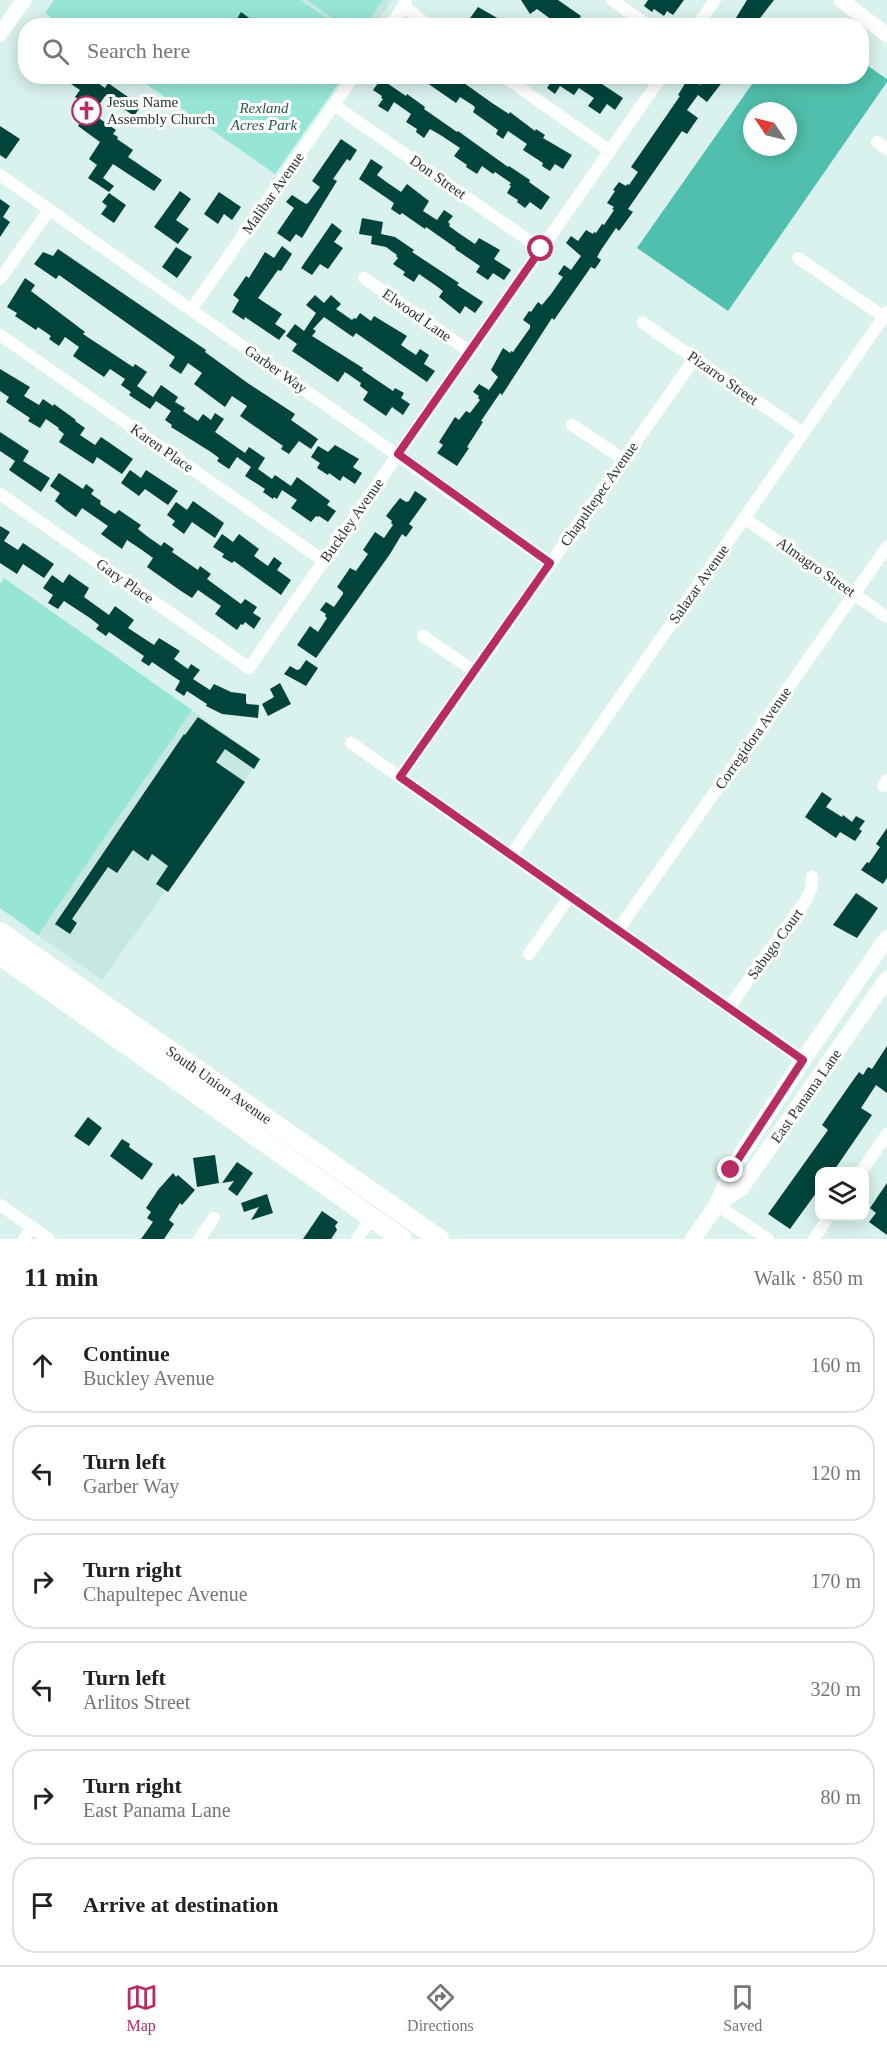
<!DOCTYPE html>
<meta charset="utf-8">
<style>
body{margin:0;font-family:"Times New Roman",serif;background:#f2f2f2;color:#222}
.controls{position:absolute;right:18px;bottom:18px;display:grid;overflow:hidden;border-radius:12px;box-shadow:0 3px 15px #0003}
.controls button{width:54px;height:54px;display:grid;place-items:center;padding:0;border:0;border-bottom:2px solid #e0e0e0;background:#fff;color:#222;font:30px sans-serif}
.compass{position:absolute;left:743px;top:102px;width:54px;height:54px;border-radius:50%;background:#fff;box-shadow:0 3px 15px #0003;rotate:305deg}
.stop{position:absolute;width:18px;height:18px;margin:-14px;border:4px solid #b72c65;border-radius:50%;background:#fff}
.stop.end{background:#b72c65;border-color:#fff;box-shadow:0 2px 6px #0008}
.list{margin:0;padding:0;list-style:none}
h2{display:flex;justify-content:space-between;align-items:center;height:78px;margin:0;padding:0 24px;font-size:26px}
h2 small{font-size:20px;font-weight:400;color:#767676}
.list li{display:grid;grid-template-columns:39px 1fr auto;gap:18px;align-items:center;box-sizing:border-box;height:96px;margin:0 12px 12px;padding:0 12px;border:2px solid #e0e0e0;border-radius:24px}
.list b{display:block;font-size:22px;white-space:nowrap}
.list p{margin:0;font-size:20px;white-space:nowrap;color:#767676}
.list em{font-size:20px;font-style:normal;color:#767676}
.icon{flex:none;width:33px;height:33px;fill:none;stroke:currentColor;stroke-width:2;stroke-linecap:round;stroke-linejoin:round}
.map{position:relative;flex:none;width:887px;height:1239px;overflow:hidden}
.search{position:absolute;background:#fff;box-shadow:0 3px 15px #0003;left:18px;right:18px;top:18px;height:66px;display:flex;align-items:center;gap:15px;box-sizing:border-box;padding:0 21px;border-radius:24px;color:#767676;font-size:22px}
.sheet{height:726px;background:#fff}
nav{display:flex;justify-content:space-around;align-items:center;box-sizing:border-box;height:84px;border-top:2px solid #e0e0e0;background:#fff;font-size:16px;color:#767676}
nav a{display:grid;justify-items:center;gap:3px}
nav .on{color:#b72c65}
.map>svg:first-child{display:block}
.built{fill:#c6e8e1}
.green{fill:#96e5d6}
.water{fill:#51bfad;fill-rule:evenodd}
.building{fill:#01443b}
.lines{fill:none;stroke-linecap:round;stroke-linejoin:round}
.minor{stroke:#fff;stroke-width:12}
.tertiary{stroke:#fff;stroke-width:15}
.secondary{stroke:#fff;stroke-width:16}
.primary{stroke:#fff;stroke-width:20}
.route{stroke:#b72c65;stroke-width:8}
.labels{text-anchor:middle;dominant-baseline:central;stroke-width:6;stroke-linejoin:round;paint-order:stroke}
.poi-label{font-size:15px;fill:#2b3432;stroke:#fff;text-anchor:start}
.park-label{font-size:15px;font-style:italic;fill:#28574f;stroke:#fff}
.street-label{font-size:15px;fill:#2b3432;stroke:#fff}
</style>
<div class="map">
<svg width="887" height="1239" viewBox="0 0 887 1239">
<rect width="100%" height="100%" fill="#d9f2ed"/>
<path class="built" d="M300 0H392L374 26 336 25Z
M192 710 260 759 102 980 38 935Z"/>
<path class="green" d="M54 0H300L337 25 63 26 45 13Z
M307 0H383L365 25H342Z
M136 77H343L275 174Z
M4 578 192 710 38 935 0 908V584Z"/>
<path class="water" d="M862 62 887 79V82L728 311 637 248 757 77 862 76ZM752 111H788V147H752Z"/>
<path class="building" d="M521 0H558L581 16 574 26H560L537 9 530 14Z
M648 0H684L673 15 667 11 664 16 654 9 652 12 644 6Z
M747 0H774L754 26H731Z
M478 7 499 19 494 26H474L468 21Z
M241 12 260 26H233Z
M59 76H88L105 88 108 83 141 106 134 116 105 96 93 114 116 130 113 134 118 137 117 139 133 150 128 157 162 180 154 191 113 164 103 178 114 186 109 192 88 178 97 165 89 159 100 142 78 126 84 117 73 109 80 100 75 97 80 90Z
M417 76H460L466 81 464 83 492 103 509 114 510 112 535 131 536 129 545 135 543 138 572 155 563 169 555 164 550 171 542 166 543 163 523 150 527 144 508 131 503 139 496 134 498 130 473 112 475 108 474 106 460 97 456 103Z
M555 76H607L602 84 623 98 615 110 607 104 600 114 588 106 594 98 579 88 574 95 560 86 555 94 547 88Z
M705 76H727L707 102 698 95 687 110 698 118 687 134 682 131 628 209 633 212 619 231 616 228 601 250 597 257 601 260 595 269 591 267 554 320 552 318 502 395 500 393 481 421 483 422 467 447 469 448 457 466 437 453 443 445 439 442 455 417 459 420 466 411 470 413 480 400 478 398 479 396 473 392 479 384 489 390 498 377 491 370 503 348 510 353 511 351 513 352 530 328V325L523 320 529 311 531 312 538 302 542 305 551 294 563 277 558 274 564 265 571 270 581 256 566 243 571 236 578 241 586 230 593 234 594 232 596 233 602 224 604 225 614 210 612 209 614 207 607 203 615 191 613 190 619 182 626 186 627 184 629 185 638 172 631 167 680 96 678 95 689 77 700 85Z
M381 79 406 96 407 94 425 107 424 109 457 132 458 131 508 167 509 166 530 180 529 182 550 197 541 210 530 202 525 208 517 202 518 200 507 193 511 186 509 185 511 183 495 172 493 174 482 166 477 174 466 167 467 165 454 156 460 148 442 136 430 129 424 138 416 132 417 129 406 122 411 114 394 102 388 112 378 106 383 99 381 98 382 96 373 90Z
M0 126 20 139 6 159 0 155Z
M341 139 357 150 350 161 347 159 333 179 337 181 302 238 296 234 290 242 277 233 294 208 286 202 292 195 306 204 308 203 320 187 312 181Z
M371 159 383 167 377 175 385 181 401 192 407 184 429 201 423 211 437 220 444 210 453 216 448 222 450 224 449 226 460 234 475 244 479 238 500 250 494 259 511 270 504 280 493 273 488 280 476 272 480 266 455 249 456 248 426 227 425 229 402 213 400 215 391 209 394 203 359 179Z
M180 191 191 199 176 220 189 229 178 244 154 227Z
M219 192 241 207 232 220 224 214 218 224 204 214Z
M109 193 126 205 114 223 101 214 107 206 102 202Z
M0 199 10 206 3 217 10 222 0 237Z
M362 218 383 222 381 234 395 237 414 250 412 252 459 283 457 285 483 302 475 313 465 306 460 314 439 297 443 291 435 285 419 274 414 282 403 275 405 272 393 264 398 258 396 256 397 255 386 247 371 244 372 236 359 234Z
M332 223 342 231 334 242 343 248 328 269 320 264 312 275 301 268Z
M282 246 292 254 281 271 278 270 258 298 282 314 275 324 286 331 279 340 245 317 244 320 232 312 239 300 233 295 246 276 249 278 265 252 274 258Z
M176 247 192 257 177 278 162 267Z
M58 249 206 350 205 352 249 384 295 414 291 420 318 439 311 449 299 441 289 454 281 449 283 446 240 416 247 406 232 396 225 407 194 384 202 373 188 363 181 374 169 366 175 357 59 275 56 279 34 264 43 252 53 256Z
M25 278 35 285 31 291 85 332 83 334 133 367 135 364 147 372 137 386 153 397 161 385 178 397 175 402 185 408 183 411 198 421 203 414 211 420 215 413 224 419 215 432 245 453 249 447 265 458 258 469 272 479 275 475 291 486 297 477 330 501 327 505 336 511 328 522 319 516 318 517 316 516 311 522 291 508 297 500 282 490 277 499 274 497 273 499 263 492 265 489 245 476 251 467 237 457 229 469 217 461 219 458 211 452 171 427 172 425 165 420 171 411 156 401 150 409 129 395 131 392 121 385 125 379 110 369 104 377 73 356 79 347 65 337 59 346 49 339 51 336 38 327 36 330 15 316 17 313 7 307Z
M315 295 324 303 331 295 341 304 336 309 352 320 354 318 356 319 360 313 371 321 374 316 407 336 401 345 416 355 420 349 429 355 424 364 435 371 427 382 356 333 353 337 324 317 313 329 316 331 312 336 363 368 362 370 393 391 395 388 404 393 401 398 410 404 403 415 392 407 386 416 363 400 368 392 360 386 361 383 345 372 338 382 292 351 297 344 286 336 295 324 304 331 316 313 306 305Z
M0 369 30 387 24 396 39 405 43 399 53 406 54 404 76 420 75 421 85 428 80 435 95 445 101 437 133 459 122 474 97 457 93 464 59 442 64 434 58 429 59 428 46 419 40 428 28 421 30 418 6 402 9 397 0 391Z
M0 432 29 451 23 461 50 478 41 492 9 470 15 461 0 451Z
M335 445 359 459 353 467 362 473 355 484 343 476 340 481 329 473 328 475 317 468 320 463 311 457 318 446 328 452Z
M130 470 141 478 146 470 178 491 168 505 145 489 139 496 121 483Z
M59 473 83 489 86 484 94 490 91 494 101 501 100 503 101 505 115 514 119 510 141 525 138 529 148 537 161 546 164 542 174 549 172 552 198 570 200 566 211 574 207 579 241 604 245 599 257 607 253 613 261 618 254 629 245 622 243 625 241 624 237 630 215 614 221 606 198 590 192 598 181 591 147 567 153 558 142 550 127 540 122 549 101 534 108 526 82 508 76 517 66 510 55 501 60 493 50 486Z
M415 491 427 499 409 524 413 527 406 537 402 534 390 554 316 658 297 645 310 626 318 632 327 618 325 616 326 614 320 610 326 602 334 607 343 594V592L337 587 350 568 356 571 368 554 363 550 375 532 384 538 393 525 391 523 392 521 386 516 392 508 400 498 406 502 409 501Z
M193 501 224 523 215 538 192 522 184 534 172 525 175 521 167 515 176 502 187 510Z
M0 526 10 532 4 541 18 550 23 543 54 564 44 578 23 564 17 574 0 563Z
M222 534 233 542 239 534 259 549 254 556 268 566 274 557 282 563 277 570 291 580 281 595 234 561 232 563 222 557 224 554 213 547Z
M69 574 89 588 84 597 95 605 109 615 115 606 134 620 128 628 154 645 159 638 180 651 174 659 188 669 191 664 200 670 193 679 210 690 214 684 231 692 246 694V702L247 704 259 705 258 718 222 714 206 706 207 704 187 691 184 696 175 690 180 681 152 662 149 666 141 661 144 656 109 632 106 636 96 629 99 625 90 618 64 601 58 609 48 603 53 595 43 588 52 575 63 583Z
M306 660 318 668 306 686 284 674 290 666 297 670 300 669Z
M280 683 291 704 268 716 262 704 274 697 270 689Z
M198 717 260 759 254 769 225 749 216 762 245 782 168 892 156 884 168 866 152 854 148 861 133 850 117 873 108 867 72 919 77 923 70 934 55 924 184 734 185 735Z
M822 792 832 799 826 807 842 817 843 815 852 822 856 816 865 821 859 829 862 831 855 841 840 832 836 838 805 817Z
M887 828V878L883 884 861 870 867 862 869 863 880 847 876 844Z
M856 893 878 908 857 938 833 925Z
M887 1046V1093L876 1085 861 1108 872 1115 837 1166 831 1172H819V1189L790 1229 768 1214 828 1130 822 1125 849 1086 859 1072 863 1075 868 1067 872 1069Z
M88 1117 102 1128 89 1146 74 1136Z
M122 1139 130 1144 129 1147 153 1164 142 1180 110 1156Z
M215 1155 219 1183 197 1187 193 1158Z
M237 1162 253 1173 237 1196 228 1189 234 1181 222 1183Z
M173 1173 176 1177 178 1175 195 1190 182 1205 180 1203 169 1220 174 1224 164 1239H141L153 1222 147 1218 151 1212 146 1208 158 1190Z
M887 1183V1235L869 1222 876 1213 870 1208Z
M267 1194 273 1213 251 1220 259 1207 244 1212 241 1203Z
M322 1211 338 1222 335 1226 337 1230 331 1239H303Z"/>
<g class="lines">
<path class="minor" d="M612 0 649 26
M403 6 430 26
M390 26 406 2
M697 26 715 0
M503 76 610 151
M334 105 541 249
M877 142 887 149
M0 175 550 563
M798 258 884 317
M364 278 470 352
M0 279 49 210
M191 310 354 76
M643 323 803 433
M0 335 324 561
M572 425 623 459
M0 494 249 668 662 76
M744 518 887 617
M423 636 474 671
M351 743 803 1060
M400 777 695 358
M883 786 887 780
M511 855 887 312
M618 930 887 547
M529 954 570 896
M729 1007 806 900 811 889 812 877
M861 1172 887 1134
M0 1205 49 1239
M717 1205 768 1239
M24 1239 32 1227
M199 1239 214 1218
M357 1239 372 1217
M814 1239 829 1216"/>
<path class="tertiary" d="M841 0 887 35
M0 34 24 0"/>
<path class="secondary" d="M718 1204 741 1188 887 979
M693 1239 717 1205 731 1170 803 1060 887 938"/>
<path class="primary" d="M0 932 439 1239
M0 955 402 1239"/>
</g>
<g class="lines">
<path class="route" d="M541 249 398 454 550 563 400 777 803 1060 731 1170"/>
</g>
<defs>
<symbol id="church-ring" viewBox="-11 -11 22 22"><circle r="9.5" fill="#fff" stroke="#b72c65" stroke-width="1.5"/><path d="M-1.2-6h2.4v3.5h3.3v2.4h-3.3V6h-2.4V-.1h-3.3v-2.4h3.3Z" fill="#b72c65"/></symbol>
</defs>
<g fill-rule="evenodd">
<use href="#church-ring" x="70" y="94" width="33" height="33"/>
</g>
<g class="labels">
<g class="poi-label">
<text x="107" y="102">Jesus Name<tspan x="107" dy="17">Assembly Church</tspan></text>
</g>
<g class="park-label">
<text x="264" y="108">Rexland<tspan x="264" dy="17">Acres Park</tspan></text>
</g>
<g class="street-label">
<text transform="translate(438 177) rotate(35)">Don Street</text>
<text transform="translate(273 193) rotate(-55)">Malibar Avenue</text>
<text transform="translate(417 315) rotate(35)">Elwood Lane</text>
<text transform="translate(276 369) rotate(35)">Garber Way</text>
<text transform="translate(723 378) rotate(35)">Pizarro Street</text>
<text transform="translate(162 448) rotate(35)">Karen Place</text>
<text transform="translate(599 494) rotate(-55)">Chapultepec Avenue</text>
<text transform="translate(352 520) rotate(-55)">Buckley Avenue</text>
<text transform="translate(816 567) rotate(35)">Almagro Street</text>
<text transform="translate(125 581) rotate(35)">Gary Place</text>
<text transform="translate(699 584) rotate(-55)">Salazar Avenue</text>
<text transform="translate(753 738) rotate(-55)">Corregidora Avenue</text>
<text transform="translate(775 944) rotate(-54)">Sabugo Court</text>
<text transform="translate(219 1085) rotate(35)">South Union Avenue</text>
<text transform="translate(806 1096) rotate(-55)">East Panama Lane</text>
</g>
</g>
</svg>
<div class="controls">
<button><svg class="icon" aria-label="layers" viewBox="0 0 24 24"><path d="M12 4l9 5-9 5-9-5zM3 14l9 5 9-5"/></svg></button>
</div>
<svg class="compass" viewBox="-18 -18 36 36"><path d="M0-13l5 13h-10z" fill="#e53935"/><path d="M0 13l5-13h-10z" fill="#767676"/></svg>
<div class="stop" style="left:541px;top:249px"></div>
<div class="stop end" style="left:731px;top:1170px"></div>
<div class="search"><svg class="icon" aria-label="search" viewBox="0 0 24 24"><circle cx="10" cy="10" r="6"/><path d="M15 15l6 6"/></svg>Search here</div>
</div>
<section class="sheet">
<h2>11 min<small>Walk · 850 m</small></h2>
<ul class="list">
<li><svg class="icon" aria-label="ahead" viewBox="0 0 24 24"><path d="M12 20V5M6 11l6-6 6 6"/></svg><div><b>Continue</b><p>Buckley Avenue</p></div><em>160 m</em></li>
<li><svg class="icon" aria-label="left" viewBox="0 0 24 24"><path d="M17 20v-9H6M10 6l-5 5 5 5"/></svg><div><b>Turn left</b><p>Garber Way</p></div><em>120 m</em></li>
<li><svg class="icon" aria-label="right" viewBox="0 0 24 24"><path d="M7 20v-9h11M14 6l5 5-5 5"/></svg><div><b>Turn right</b><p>Chapultepec Avenue</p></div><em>170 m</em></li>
<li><svg class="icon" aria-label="left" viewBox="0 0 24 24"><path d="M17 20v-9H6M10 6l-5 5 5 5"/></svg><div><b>Turn left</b><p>Arlitos Street</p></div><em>320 m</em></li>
<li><svg class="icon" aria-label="right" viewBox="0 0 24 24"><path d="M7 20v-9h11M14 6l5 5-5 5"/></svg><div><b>Turn right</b><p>East Panama Lane</p></div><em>80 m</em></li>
<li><svg class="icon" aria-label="arrive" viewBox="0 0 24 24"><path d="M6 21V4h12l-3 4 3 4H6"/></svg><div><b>Arrive at destination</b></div></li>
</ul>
</section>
<nav>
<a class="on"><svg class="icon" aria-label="map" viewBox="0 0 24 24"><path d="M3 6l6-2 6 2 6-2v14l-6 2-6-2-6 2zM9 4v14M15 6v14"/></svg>Map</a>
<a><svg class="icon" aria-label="directions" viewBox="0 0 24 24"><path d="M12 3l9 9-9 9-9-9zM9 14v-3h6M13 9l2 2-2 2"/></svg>Directions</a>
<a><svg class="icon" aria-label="saved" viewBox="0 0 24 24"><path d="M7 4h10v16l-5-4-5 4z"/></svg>Saved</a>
</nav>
